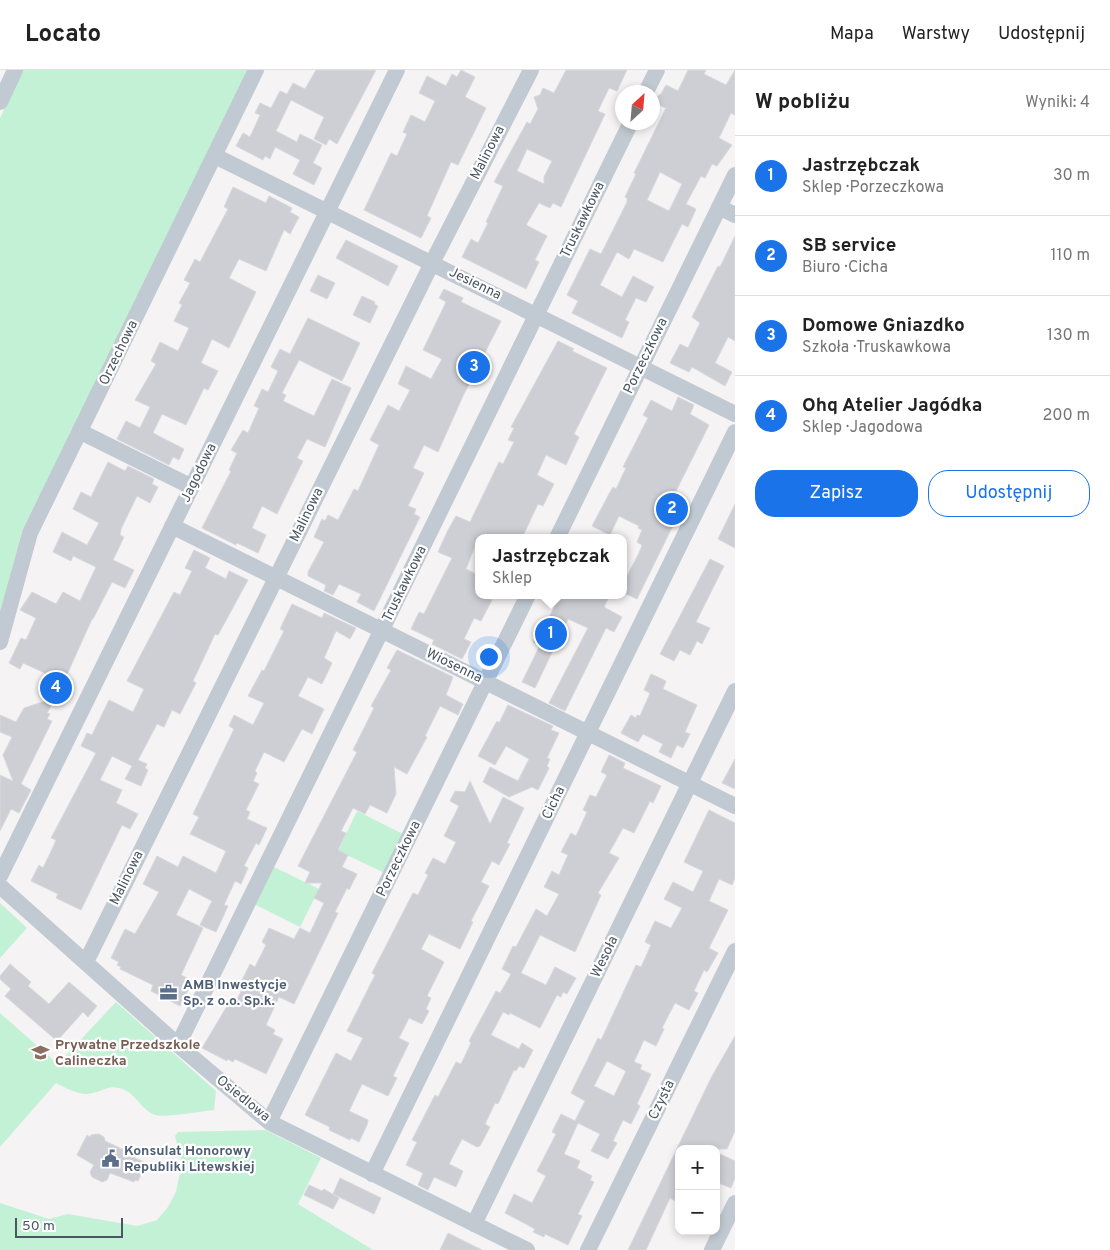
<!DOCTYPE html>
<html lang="pl">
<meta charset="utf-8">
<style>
body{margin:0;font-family:Overpass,sans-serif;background:#f6f6f6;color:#222}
.controls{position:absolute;right:15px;bottom:15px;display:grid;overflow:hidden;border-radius:10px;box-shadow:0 2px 8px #0003}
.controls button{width:45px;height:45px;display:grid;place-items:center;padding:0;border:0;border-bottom:1px solid #e0e0e0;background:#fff;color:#222;font:25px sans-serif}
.compass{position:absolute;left:615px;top:15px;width:45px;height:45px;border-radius:50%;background:#fff;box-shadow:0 2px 8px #0003;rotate:26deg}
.scale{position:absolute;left:15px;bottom:12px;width:108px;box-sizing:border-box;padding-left:5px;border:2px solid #4a5661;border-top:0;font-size:14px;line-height:18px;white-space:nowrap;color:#4a5661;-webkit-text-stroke:4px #fff;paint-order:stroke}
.you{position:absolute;left:488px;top:586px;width:18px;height:18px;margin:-12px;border:4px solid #fff;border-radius:50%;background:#1a73e8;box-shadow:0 0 0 8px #1a73e833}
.badge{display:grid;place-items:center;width:32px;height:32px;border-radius:50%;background:#1a73e8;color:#fff;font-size:16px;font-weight:700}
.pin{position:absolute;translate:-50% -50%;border:2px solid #fff;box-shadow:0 1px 5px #0006}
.popup{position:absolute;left:475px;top:464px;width:152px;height:65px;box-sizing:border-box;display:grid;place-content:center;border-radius:10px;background:#fff;filter:drop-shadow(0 1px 4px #0005);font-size:16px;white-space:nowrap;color:#767676}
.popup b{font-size:19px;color:#222}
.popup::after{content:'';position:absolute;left:50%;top:100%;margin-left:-10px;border:10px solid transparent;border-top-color:#fff}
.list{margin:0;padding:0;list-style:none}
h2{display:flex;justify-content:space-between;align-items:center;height:65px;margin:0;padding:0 20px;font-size:21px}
h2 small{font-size:16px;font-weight:400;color:#767676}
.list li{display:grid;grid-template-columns:32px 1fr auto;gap:15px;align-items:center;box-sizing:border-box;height:80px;padding:0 20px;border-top:1px solid #e0e0e0}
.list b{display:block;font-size:19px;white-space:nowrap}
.list p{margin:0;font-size:16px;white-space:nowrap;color:#767676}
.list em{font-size:16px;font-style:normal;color:#767676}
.actions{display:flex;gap:10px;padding:15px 20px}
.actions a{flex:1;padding:11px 0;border:1px solid #1a73e8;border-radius:20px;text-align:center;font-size:18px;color:#1a73e8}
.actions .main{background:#1a73e8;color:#fff}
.map{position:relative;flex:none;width:735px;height:1180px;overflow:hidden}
header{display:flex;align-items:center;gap:30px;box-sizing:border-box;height:70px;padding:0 25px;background:#fff;border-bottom:1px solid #e0e0e0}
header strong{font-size:24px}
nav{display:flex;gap:28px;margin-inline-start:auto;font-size:18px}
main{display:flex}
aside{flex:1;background:#fff}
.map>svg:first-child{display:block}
.green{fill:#c3f1d5}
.building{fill:#cdcfd5;stroke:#d7d9de;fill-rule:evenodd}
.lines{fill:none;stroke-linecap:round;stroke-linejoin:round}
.street{stroke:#c1cad2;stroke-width:16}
.labels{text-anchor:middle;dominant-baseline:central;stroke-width:4.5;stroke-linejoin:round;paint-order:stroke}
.street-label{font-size:14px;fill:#4a5661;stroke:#fff}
.service-label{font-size:14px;font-weight:bold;fill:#4e5e75;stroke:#fff;text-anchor:start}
.education-label{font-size:14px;font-weight:bold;fill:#785e54;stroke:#fff;text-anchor:start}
</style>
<header>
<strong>Locato</strong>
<nav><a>Mapa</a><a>Warstwy</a><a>Udostępnij</a></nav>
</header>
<main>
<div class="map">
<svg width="735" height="1180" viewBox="0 0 735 1180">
<rect width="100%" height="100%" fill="#f5f3f3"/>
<path class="green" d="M23 0H250L22 461 0 544V48Z
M357 741 403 764 385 803 338 781Z
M272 796 319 819 300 857 254 834Z
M0 833 27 858 0 888Z
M116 932 216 1021 214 1040C203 1041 163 1048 156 1045 140 1040 135 1021 119 1018 107 1015 103 1021 93 1023 81 1027 66 1018 56 1013L0 1077V943L58 994Z
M266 1060 321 1088 298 1134 373 1180H0V1133L49 1149 68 1144 137 1156 157 1150 168 1137 176 1122 182 1093 175 1066 178 1062Z"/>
<path class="building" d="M316 0H376L337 74 329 69 326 75 314 69 324 47 291 30 276 61 297 72 300 64 322 75 313 93 322 98 314 115 293 104 300 90 275 77 270 89 265 86 263 90 236 76 243 63 250 67 260 45 255 43 260 33 271 38 280 21 287 24 293 13 305 19Z
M461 0 475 7 465 27 486 38 458 95 451 92 427 146 431 148 421 168 364 140 391 83 397 86 407 64 403 62 411 45 425 52 435 31 419 23 427 6 446 16 452 4 457 7Z
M566 0H627L617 21 609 18 598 41 605 44 561 137 553 133 550 138 539 133 526 155 547 166 535 190 539 192 526 219 462 187 471 169 478 173 488 153 486 152 503 116 494 112 527 52 530 54 538 39 534 27 540 25 543 18 554 23ZM527 79 552 91 544 107V114L517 101Z
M688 0H706L704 4 726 15 735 0V45L731 43 719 68 732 75 717 96 712 94 705 108 701 106 686 134 696 139 688 157 682 154 663 192 634 179 629 189 617 182 600 215 622 227 633 206 654 217 646 232 636 228 625 250 629 252 622 268 572 243 578 231 567 225 590 179 601 184 627 132V128L625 127 636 104 634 103 666 38 652 32V29L661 24 666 15 678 21ZM660 102 682 114 669 141 647 130Z
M233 117 266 133 269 126 292 138 290 142 299 147 290 164 284 160 266 201 239 189 229 208 256 222 229 278 212 269 201 293 218 301 208 320 204 318 186 355 162 344 153 363 184 379 179 390 173 387 169 395 117 369 126 351 140 358 150 337 135 330 156 294 151 291 160 272 178 281 189 258 174 251 182 235 179 233 190 213 184 210 195 189 200 192 228 139 224 137Z
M735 166V271L728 267 715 293 732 302 725 316 692 297 689 302 670 293 680 274 688 278 700 253 692 247 718 196 720 197Z
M346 170 398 196 388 216 336 188Z
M318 205 335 213 327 229 310 221Z
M444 219 463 228 461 232 501 251 463 326 438 382 424 375 413 398 424 403 408 436 416 439 414 444 420 447 374 541 357 532 361 524 339 514 333 525 324 521 326 515 308 506V502L324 472 314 467 322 449 325 451 328 445 338 450 354 419 358 421 379 375 370 370 388 335 399 341 410 320 398 314 406 296 431 309 442 289 423 280 446 232 439 228Z
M362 226 375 232 374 234 378 236 370 253 353 245Z
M308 248 360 273 342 311 299 290 282 323 286 325 283 331 314 346 332 309 351 318 325 377 307 369 297 388 303 391 277 444 262 436 252 458 266 465 258 483 237 473 236 475 202 458 231 401 229 400 237 383 231 380 243 360 248 363 259 338 254 336 262 319 268 322 278 301 271 297 280 279 290 284Z
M558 271 574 279 572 281 607 298 574 364 579 367 566 395 546 385 537 405 554 414 543 436 538 434 522 468H478L466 499 478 505V525L492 530 481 551 474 548 464 569 471 572 462 589 432 574 434 570 411 559 419 542 424 544 452 488 438 482 448 460 456 446 470 452 499 392 503 394 514 372 508 370 514 358 511 357Z
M678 327 694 335 690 344 709 355 674 425 683 429 679 438 681 439 637 529 624 523V504L627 506 639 483 642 475 637 472 642 460 638 458 639 456 619 446 610 465 592 456 609 424 613 417 616 419 626 398 623 397 648 348 643 345 651 330 672 341Z
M108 392 125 401 128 396 154 409 152 414 158 417 150 433 137 426 121 459 120 465 124 467 113 490 134 500 125 518 112 512 93 549H92L65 609 61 617 47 643 50 644 47 649 52 651 21 714 31 720 19 743 11 739 0 761V705L13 711 3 685 12 667 0 662V645L16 652 24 638 55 628 39 620 47 604 23 593 20 599 9 593 21 568 26 570 36 548 20 540 32 522 56 534 63 522 80 531 96 497 73 486 71 491 53 482 62 462 87 475 99 453 73 439 81 422 91 427Z
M735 434V478L718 469Z
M194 480 210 488 205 498 226 509 229 501 248 510 218 565 215 564 193 611 196 613 180 644 172 640 164 657 157 654 138 690 147 694 145 698 148 700 141 716 125 709 132 696 112 686 100 710 122 720 116 733 138 744 130 759 122 755 81 840 56 828 58 824 31 811 39 795 43 798 54 775 56 770 51 768 96 683 81 676 87 663 92 665 109 630 133 642 144 619 127 611 174 522 180 525 192 501 185 498Z
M710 489 724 496 696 552 710 558 702 574 697 571 690 585 680 580 674 591 660 584Z
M560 525H610L604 537 622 547 614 562 606 558 565 641 549 633 588 558 568 549 535 618 522 612 540 575 533 572 543 553 546 554Z
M292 534 322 548 324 543 356 558 350 569 336 561 324 588 332 593 322 614 308 607 298 626 324 639 312 664 302 659 284 692 264 682 255 701 257 703 253 711 259 714 246 740 250 742 247 749 267 758 259 775 256 773 244 796 248 798 241 814 235 811 224 835 228 836 216 862 200 855 212 831 189 819 176 845 203 858 181 905 193 911 180 936 151 921 153 915 120 899 121 897 117 895 119 892 111 888 125 859 135 864 159 822 143 814 157 786 178 797 183 786 216 803 226 781 190 764 199 747 193 744 234 659 229 656 234 645 253 655 264 633 248 626 262 600 264 601 284 561 280 559Z
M397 580 453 607 446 625 463 634 458 645 440 636 425 666 427 667 407 704 394 697 396 724 387 743 370 735 365 744 353 738 341 761 346 763 338 780 348 785 342 797 357 804 349 820 347 818 335 842 338 843 294 934 279 927 266 955 275 960 273 964 283 969 266 1004 235 989 233 992 228 989 227 991 202 978 230 931 235 933 246 912 242 910 250 894 255 897 266 875 262 872 269 858 294 869 300 858 310 863 324 833 314 828 322 813H305L310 802 298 796 357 682 353 680 374 638 371 636 391 600 387 598Z
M651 604 666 611 663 619 697 635 685 662 690 664 683 678 677 675 671 688 659 682 663 674 643 664 638 672 621 663 631 645 636 648 637 645 640 646 650 623 644 620Z
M508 635 553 656 551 660 559 663 547 688 550 689 547 696 549 698 538 720 532 717 509 727 483 712 490 697 518 711 529 689 506 676 495 695 478 686 497 651 499 653Z
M609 685 625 693 623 698 661 716 653 733 650 731 634 763 623 758 609 783 619 788 598 823 601 825 575 882 540 865 521 903 546 915 555 897 576 908 567 924 563 922 561 927 557 925 540 958 510 943 509 945 503 942 491 965 519 979 522 973 533 980 524 998 519 996 516 1001 514 1000 498 1034 495 1033 485 1054 490 1057 480 1076 477 1077 462 1069 449 1094 463 1101 456 1117 434 1107 428 1120 418 1115 423 1103 406 1095 417 1072 412 1070 435 1025 438 1027 456 992 461 994 471 973 469 971 496 921 500 923 511 904 502 899 513 876 516 877 536 839 547 846 559 824 544 817 552 801 559 805 568 785 561 782 571 763 576 766 587 742 583 740 590 725 596 727 607 705 601 702Z
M735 689V719L722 713Z
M470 711 490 754 503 727 524 738 507 773 510 774 499 795 492 791 481 812 489 816 471 851 473 852 460 879 429 864 421 879 444 892 427 926 431 928 426 939 429 941 422 954 409 948 399 968 409 973 393 1006 397 1008 388 1026 362 1014 349 1041 368 1050 367 1055 359 1072 351 1068 350 1070 329 1060 330 1057 305 1045 336 983 351 991 363 968 347 961 375 905 372 903 413 823 418 825 428 805 425 803 433 788 445 794 456 772 444 766 459 736 450 731 455 721 465 722Z
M709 740 735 753V808L732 815 719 809 709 831 728 840 709 878 718 883 707 902 704 900 694 921 698 923 689 940 675 933 662 958 664 959 656 976 644 970 634 992 642 995 640 999 651 1004 637 1034 640 1036 631 1054 623 1050 613 1071 617 1073 608 1089 591 1081 600 1064 578 1053 564 1084 580 1091 577 1098 592 1106 590 1110 594 1112 578 1144 582 1146 568 1175 545 1164 544 1167 533 1162 535 1159 505 1143 514 1124 532 1133 546 1106 537 1101 556 1064 552 1062 561 1044 575 1051 585 1031 571 1023 598 968 601 970 636 895 641 897 651 875 645 872 655 851 671 858 682 838 664 829 673 812 693 822 703 801 684 792ZM607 991 626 1001 614 1026 594 1016Z
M10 894 31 912 28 916 49 934 69 912 97 936 88 947 83 942 57 971 5 926 11 919 0 909V906Z
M735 966V1061L727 1079H679V1133L670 1128 646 1180H628L712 1006Z
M99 1064 104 1067 105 1071 122 1079 126 1078 131 1080 136 1086 135 1088 144 1092 142 1095 145 1096 138 1111 135 1110 134 1112 110 1103 107 1110 102 1112 92 1107 90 1102 94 1095 77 1085 87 1065 90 1067 91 1065Z
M720 1084 735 1091V1108L731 1118 716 1112V1092Z
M340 1108 381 1128 374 1144 333 1124Z
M309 1115 322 1121 324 1119 339 1128 333 1139 304 1125Z
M448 1163 482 1180H440Z"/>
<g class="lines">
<path class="street" d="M646 22 657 0
M0 32 15 0
M215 86 735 344
M719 137 735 145
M81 362 192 417
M172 456 735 736
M557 468 735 105
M0 572 30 463 256 0
M0 806 397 0
M0 816 178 975 269 1052 527 1180
M86 892 432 193 531 0
M178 975 631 52
M269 1052 528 525
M372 1104 735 362
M474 1154 735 621
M588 1180 735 881
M712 1180 735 1133"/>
</g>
<defs>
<symbol id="office-bare" viewBox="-9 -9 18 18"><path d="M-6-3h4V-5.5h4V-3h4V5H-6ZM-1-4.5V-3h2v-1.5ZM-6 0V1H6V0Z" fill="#5c6f8a" stroke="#fff" stroke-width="2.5" paint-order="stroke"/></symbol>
<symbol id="school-bare" viewBox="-9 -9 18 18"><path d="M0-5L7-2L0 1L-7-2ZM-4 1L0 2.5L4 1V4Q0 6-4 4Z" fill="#8d6e63" stroke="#fff" stroke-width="2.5" paint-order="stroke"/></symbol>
<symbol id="civic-bare" viewBox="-9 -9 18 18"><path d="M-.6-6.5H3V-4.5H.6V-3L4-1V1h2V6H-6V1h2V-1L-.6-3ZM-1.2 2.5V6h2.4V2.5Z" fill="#5c6f8a" stroke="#fff" stroke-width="2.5" paint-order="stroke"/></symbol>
</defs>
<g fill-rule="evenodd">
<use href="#office-bare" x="156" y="910" width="25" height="25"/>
<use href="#school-bare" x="28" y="970" width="25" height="25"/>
<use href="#civic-bare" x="98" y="1076" width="25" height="25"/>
</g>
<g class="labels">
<g class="street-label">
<text transform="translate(488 83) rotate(-63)">Malinowa</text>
<text transform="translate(583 150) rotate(-64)">Truskawkowa</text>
<text transform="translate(475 214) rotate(26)">Jesienna</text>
<text transform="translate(119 283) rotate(-64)">Orzechowa</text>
<text transform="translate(646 286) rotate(-64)">Porzeczkowa</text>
<text transform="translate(199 403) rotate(-64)">Jagodowa</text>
<text transform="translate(307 445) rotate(-64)">Malinowa</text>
<text transform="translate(405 514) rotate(-64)">Truskawkowa</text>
<text transform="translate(454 596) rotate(26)">Wiosenna</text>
<text transform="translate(554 733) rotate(-64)">Cicha</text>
<text transform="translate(399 789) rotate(-64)">Porzeczkowa</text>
<text transform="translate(127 808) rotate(-64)">Malinowa</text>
<text transform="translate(605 887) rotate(-64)">Wesoła</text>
<text transform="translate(243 1029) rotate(39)">Osiedlowa</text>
<text transform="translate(662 1030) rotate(-64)">Czysta</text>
</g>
<g class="service-label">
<text x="183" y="915">AMB Inwestycje<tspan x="183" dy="16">Sp. z o.o. Sp.k.</tspan></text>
<text x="124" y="1081">Konsulat Honorowy<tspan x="124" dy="16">Republiki Litewskiej</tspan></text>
</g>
<g class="education-label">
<text x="55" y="975">Prywatne Przedszkole<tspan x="55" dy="16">Calineczka</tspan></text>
</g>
</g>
</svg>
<div class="controls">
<button>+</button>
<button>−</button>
</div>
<svg class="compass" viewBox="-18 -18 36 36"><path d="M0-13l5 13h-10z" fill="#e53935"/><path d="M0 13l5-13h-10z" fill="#767676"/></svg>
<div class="scale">50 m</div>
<div class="you"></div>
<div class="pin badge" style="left:551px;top:564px">1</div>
<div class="popup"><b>Jastrzębczak</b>Sklep</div>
<div class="pin badge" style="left:672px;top:439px">2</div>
<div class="pin badge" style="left:474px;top:297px">3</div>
<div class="pin badge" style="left:56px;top:618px">4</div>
</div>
<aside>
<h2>W pobliżu<small>Wyniki: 4</small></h2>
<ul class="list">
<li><span class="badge">1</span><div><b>Jastrzębczak</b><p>Sklep · Porzeczkowa</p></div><em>30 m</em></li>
<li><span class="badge">2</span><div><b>SB service</b><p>Biuro · Cicha</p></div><em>110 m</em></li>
<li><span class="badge">3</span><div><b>Domowe Gniazdko</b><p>Szkoła · Truskawkowa</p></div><em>130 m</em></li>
<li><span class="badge">4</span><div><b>Ohq Atelier Jagódka</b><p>Sklep · Jagodowa</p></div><em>200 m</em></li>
</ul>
<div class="actions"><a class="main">Zapisz</a><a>Udostępnij</a></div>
</aside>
</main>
